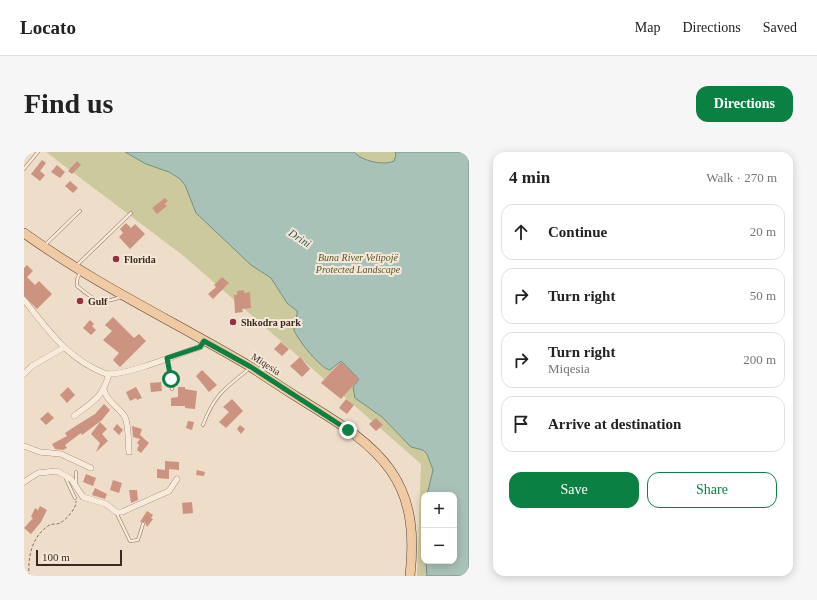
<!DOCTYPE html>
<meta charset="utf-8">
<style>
body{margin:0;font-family:Georgia,serif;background:#f6f6f6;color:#222}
.controls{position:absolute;right:12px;bottom:12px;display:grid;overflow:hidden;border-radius:8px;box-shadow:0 2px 10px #0003}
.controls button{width:36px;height:36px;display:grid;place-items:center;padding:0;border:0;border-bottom:1px solid #e0e0e0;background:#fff;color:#222;font:20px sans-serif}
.scale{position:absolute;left:12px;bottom:10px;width:86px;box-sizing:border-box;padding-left:4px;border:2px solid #3b2921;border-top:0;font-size:11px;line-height:14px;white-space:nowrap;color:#3b2921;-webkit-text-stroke:3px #f5e8d8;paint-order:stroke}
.stop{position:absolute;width:12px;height:12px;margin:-9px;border:3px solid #0b8043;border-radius:50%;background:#fff}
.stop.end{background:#0b8043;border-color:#fff;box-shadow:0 1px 4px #0008}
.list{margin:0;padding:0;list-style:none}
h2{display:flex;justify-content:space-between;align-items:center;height:52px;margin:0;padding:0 16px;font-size:17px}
h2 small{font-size:13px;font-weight:400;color:#767676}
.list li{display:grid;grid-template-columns:26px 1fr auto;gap:12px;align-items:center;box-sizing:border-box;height:56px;margin:0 8px 8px;padding:0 8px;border:1px solid #e0e0e0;border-radius:12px}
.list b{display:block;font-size:15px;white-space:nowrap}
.list p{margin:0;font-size:13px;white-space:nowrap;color:#767676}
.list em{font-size:13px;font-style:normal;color:#767676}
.actions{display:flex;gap:8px;padding:12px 16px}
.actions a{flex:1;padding:9px 0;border:1px solid #0b8043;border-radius:12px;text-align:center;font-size:14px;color:#0b8043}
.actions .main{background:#0b8043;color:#fff}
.icon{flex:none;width:22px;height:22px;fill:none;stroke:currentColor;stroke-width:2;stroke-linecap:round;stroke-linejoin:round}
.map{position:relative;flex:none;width:445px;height:424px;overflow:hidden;border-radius:12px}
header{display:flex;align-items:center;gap:24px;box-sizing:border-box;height:56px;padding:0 20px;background:#fff;border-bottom:1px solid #e0e0e0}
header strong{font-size:19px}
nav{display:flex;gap:22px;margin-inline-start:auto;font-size:14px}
.intro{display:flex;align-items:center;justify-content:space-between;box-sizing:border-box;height:96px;padding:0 24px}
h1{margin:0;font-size:28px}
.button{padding:10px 18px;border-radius:12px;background:#0b8043;color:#fff;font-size:14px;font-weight:700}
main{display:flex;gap:24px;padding:0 24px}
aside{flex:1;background:#fff;border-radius:12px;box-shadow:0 2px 10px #0003}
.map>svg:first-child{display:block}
.green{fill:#ccca9d;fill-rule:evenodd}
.water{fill:#a9c2b7;stroke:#709183}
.building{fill:#cb9380}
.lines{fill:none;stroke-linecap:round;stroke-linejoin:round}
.service-casing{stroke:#8a6e5e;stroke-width:3.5}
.minor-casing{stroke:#8a6e5e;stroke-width:6}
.primary-casing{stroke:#583d32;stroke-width:10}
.path{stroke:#8a6e5e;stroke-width:1;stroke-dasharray:3 2;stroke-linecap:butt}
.service{stroke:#f8ebdc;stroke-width:2.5}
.minor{stroke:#f8ebdc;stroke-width:5.5}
.primary{stroke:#efcaa3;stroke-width:9}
.route{stroke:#0b8043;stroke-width:5}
.poi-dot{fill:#972f41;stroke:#f5e8d8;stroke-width:1.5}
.labels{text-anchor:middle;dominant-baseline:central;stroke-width:4;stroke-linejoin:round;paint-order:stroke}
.park-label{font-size:10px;font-style:italic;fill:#535728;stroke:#f5e8d8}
.poi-label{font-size:10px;font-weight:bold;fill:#3b2921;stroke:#f5e8d8;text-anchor:start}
.street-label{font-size:10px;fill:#3b2921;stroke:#f5e8d8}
.water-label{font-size:11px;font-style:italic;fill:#315a50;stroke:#f5e8d8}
</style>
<header>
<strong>Locato</strong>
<nav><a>Map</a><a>Directions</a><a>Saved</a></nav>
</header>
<div class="intro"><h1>Find us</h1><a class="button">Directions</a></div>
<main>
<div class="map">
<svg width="445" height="424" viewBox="0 0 445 424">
<rect width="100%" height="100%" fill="#eeddc9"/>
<path class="green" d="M22 0H445V424H393L397 312 161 105ZM400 343H430V409H400Z"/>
<path class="water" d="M101 0H330C338 9 359 14 370 9L372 3 371 0H445V424H403L402 409H430V343H403L409 318 403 302 399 298 387 295 358 265 331 246 329 235 335 227 317 209 306 218C297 217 273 187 270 178 269 171 274 166 273 159L263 151 247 126 227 113 172 61 161 33 156 27 145 20 122 12Z"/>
<path class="building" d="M18 8 22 11 16 19 21 23 16 29 7 22Z
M53 9 57 13 48 22 44 19Z
M33 13 41 20 36 26 27 20Z
M46 29 54 36 49 41 41 34Z
M141 46 144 49 140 52 143 54 133 62 128 56Z
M102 71 107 76 111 72 121 82 106 97 95 85 99 81 96 77Z
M3 113 9 119 3 125 11 133 15 129 28 142 13 157 0 144V116Z
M198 125 205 131 189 147 184 142 192 135 190 133Z
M220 138V141L226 140 227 156 218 157 219 160 211 161 210 143H213V139Z
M89 165 110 186 115 182 122 189 96 215 89 208 95 201 79 188 88 179 81 173Z
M66 168 70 172 68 174 72 178 67 183 59 176Z
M257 190 265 197 258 204 250 197Z
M276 205 286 217 278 225 266 214Z
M317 210 335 227 317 247 297 231Z
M178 218 193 233 185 240 172 224Z
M137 230 138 239 127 240 126 231Z
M44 235 51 243 43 251 36 243Z
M112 235 118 246 113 248 112 246 106 249 102 240Z
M154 235H161V237L173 239 171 257 161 256V254H147V246L154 245Z
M208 247 219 259 202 276 195 270 205 260 199 255Z
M322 247 330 253 323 262 315 256Z
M80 252 86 258 78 268 58 283 57 281 41 293 43 296 39 298 31 297 28 292 43 284 41 281 50 275 71 262Z
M24 260 30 266 22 273 16 267Z
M352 266 359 273 352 279 345 272Z
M164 269 170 270 168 278 162 276Z
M76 270 83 277 78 282 84 289 72 300 76 291 67 282Z
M93 272 99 278 95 283 89 277Z
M216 273 221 277 217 282 213 277Z
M108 274 118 277 116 283 125 291 117 301 113 298 115 293 113 291 116 287 109 285Z
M141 309 155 310V318L145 317V327L133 326V317L141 318Z
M173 318 181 320 180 324 172 323Z
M62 322 72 326 69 334 59 330Z
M89 328 98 331 95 341 86 338Z
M71 336 83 342 81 347 68 343Z
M105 338H113L114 348 107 351Z
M168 350 169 361 159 362 158 351Z
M16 354 23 358 17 370 7 382 0 376 9 366 7 365 11 356 14 358Z
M123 359 129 363 127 366 129 367 123 375 121 370H116Z"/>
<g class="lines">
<defs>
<path id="service" d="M0 17 14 0
M21 93 56 59
M52 114 107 61
M56 120 53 128V134C71 149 75 153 97 145
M143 207 148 237
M179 273C191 241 202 236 226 216
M42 327 51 346
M52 330V320
M92 360 106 389 114 388 119 372"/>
<path id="minor" d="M0 148C22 175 39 201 71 217 76 219 80 222 85 222 107 222 154 202 176 195L181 189
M0 222 8 214 39 196
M80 238C83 250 95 255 101 265 105 274 104 290 105 300
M50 264C69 249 78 247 85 222
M0 294 16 300 37 302 67 316
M0 330 14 321 33 319 47 327 59 345 82 352 92 360H98L145 339 153 327"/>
<path id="primary" d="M0 81C72 133 151 170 227 215 242 225 257 235 273 245 306 266 344 286 367 319 389 351 390 387 386 424"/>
</defs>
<use href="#service" class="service-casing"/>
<use href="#minor" class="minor-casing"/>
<use href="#primary" class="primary-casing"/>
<path class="path" d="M5 424C4 405 7 386 24 374 27 371 32 373 36 371 42 368 53 356 52 349"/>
<use href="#service" class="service"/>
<use href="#minor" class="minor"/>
<use href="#primary" class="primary"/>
</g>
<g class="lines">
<path class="route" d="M147 227 143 206 176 195 180 189 227 215 324 278"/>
</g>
<g class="poi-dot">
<circle cx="92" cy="107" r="4"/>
<circle cx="56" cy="149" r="4"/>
<circle cx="209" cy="170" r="4"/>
</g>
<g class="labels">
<g class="park-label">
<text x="334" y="105">Buna River Velipojë<tspan x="334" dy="12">Protected Landscape</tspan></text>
</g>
<g class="poi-label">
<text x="100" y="107">Florida</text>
<text x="64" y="149">Gulf</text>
<text x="217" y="170">Shkodra park</text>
</g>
<g class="street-label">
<text transform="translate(242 212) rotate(32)">Miqesia</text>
</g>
<g class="water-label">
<text transform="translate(276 86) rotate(33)">Drini</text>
</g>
</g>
</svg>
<div class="controls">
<button>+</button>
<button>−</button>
</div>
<div class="scale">100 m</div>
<div class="stop" style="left:147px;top:227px"></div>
<div class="stop end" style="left:324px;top:278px"></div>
</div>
<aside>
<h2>4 min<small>Walk · 270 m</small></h2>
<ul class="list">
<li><svg class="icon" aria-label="ahead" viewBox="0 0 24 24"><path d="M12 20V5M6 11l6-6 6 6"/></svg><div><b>Continue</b></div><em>20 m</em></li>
<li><svg class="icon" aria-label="right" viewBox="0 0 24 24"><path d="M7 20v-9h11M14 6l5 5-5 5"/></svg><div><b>Turn right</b></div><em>50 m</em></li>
<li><svg class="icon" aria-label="right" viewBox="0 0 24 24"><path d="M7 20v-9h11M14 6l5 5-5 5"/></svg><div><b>Turn right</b><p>Miqesia</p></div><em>200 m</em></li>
<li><svg class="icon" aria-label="arrive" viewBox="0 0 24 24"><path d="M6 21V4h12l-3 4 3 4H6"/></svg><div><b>Arrive at destination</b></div></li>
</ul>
<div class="actions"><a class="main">Save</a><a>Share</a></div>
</aside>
</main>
